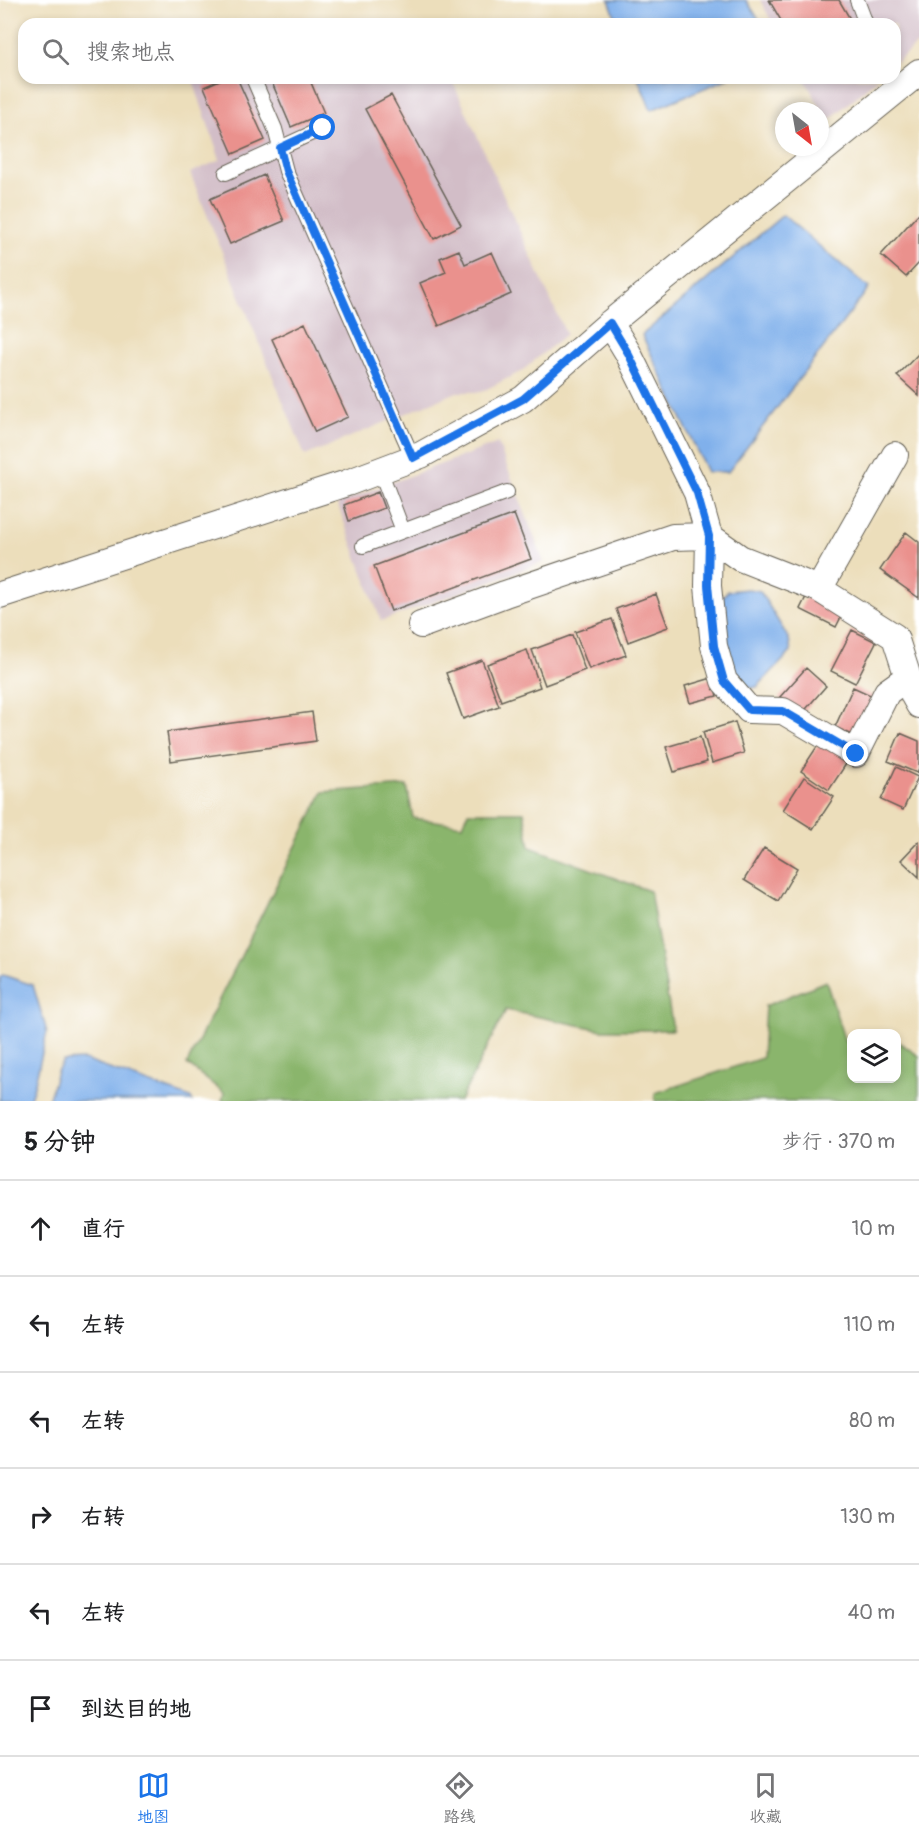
<!DOCTYPE html>
<html lang="zh">
<meta charset="utf-8">
<style>
body{margin:0;font-family:Pangolin,"LXGW WenKai TC",sans-serif;background:#f2f2f2;color:#202124}
.controls{position:absolute;right:18px;bottom:18px;display:grid;overflow:hidden;border-radius:12px;box-shadow:0 3px 9px #0003}
.controls button{width:54px;height:54px;display:grid;place-items:center;padding:0;border:0;border-bottom:2px solid #e0e0e0;background:#fff;color:#202124;font:30px sans-serif}
.compass{position:absolute;left:775px;top:102px;width:54px;height:54px;border-radius:50%;background:#fff;box-shadow:0 3px 9px #0003;rotate:149deg}
.stop{position:absolute;width:18px;height:18px;margin:-14px;border:4px solid #1a73e8;border-radius:50%;background:#fff}
.stop.end{background:#1a73e8;border-color:#fff;box-shadow:0 2px 6px #0008}
.list{margin:0;padding:0;list-style:none}
h2{display:flex;justify-content:space-between;align-items:center;height:78px;margin:0;padding:0 24px;font-size:26px}
h2 small{font-size:20px;font-weight:400;color:#757577}
.list li{display:grid;grid-template-columns:39px 1fr auto;gap:18px;align-items:center;box-sizing:border-box;height:96px;padding:0 24px;border-top:2px solid #e0e0e0}
.list b{display:block;font-size:22px;white-space:nowrap}
.list em{font-size:20px;font-style:normal;color:#757577}
.icon{flex:none;width:33px;height:33px;fill:none;stroke:currentColor;stroke-width:2;stroke-linecap:round;stroke-linejoin:round}
.map{position:relative;flex:none;width:919px;height:1101px;overflow:hidden}
.search{position:absolute;background:#fff;box-shadow:0 3px 9px #0003;left:18px;right:18px;top:18px;height:66px;display:flex;align-items:center;gap:15px;box-sizing:border-box;padding:0 21px;border-radius:18px;color:#757577;font-size:22px}
.sheet{height:654px;background:#fff}
nav{display:flex;justify-content:space-around;align-items:center;box-sizing:border-box;height:84px;border-top:2px solid #e0e0e0;background:#fff;font-size:16px;color:#757577}
nav a{display:grid;justify-items:center;gap:3px}
nav .on{color:#1a73e8}
.map>svg:first-child{display:block}
.industrial{fill:#d2bdc7}
.forest{fill:#8ab56c;stroke:#536844;stroke-width:1.5}
.water{fill:#80b0eb;stroke:#4e6684;stroke-width:1.5}
.building{fill:#ea918d}
.lines{fill:none;stroke-linecap:round;stroke-linejoin:round}
.service-casing{stroke:#656054;stroke-width:16}
.minor-casing{stroke:#656054;stroke-width:28}
.service{stroke:#fff;stroke-width:14}
.minor{stroke:#fff;stroke-width:26}
.route{stroke:#1a73e8;stroke-width:8}
</style>
<div class="map">
<svg width="919" height="1101" viewBox="0 0 919 1101">
<rect width="100%" height="100%" fill="#fff"/>
<filter id="ink" filterUnits="userSpaceOnUse"><feTurbulence type="fractalNoise" baseFrequency=".0167" numOctaves="2"/><feDisplacementMap in="SourceGraphic" scale="12" xChannelSelector="R" yChannelSelector="G"/><feConvolveMatrix kernelMatrix="1 2 1 2 8 2 1 2 1" color-interpolation-filters="sRGB"/></filter>
<filter id="wash" filterUnits="userSpaceOnUse"><feTurbulence type="fractalNoise" baseFrequency=".008" numOctaves="4" result="noise"/><feDisplacementMap in="SourceGraphic" scale="24" xChannelSelector="R" yChannelSelector="G"/><feGaussianBlur stdDeviation="1.35" result="paint"/><feColorMatrix in="noise" values="0 0 0 0 0 0 0 0 0 0 0 0 0 0 0 0 0 1.4 0 .05"/><feComposite in="paint" operator="in"/></filter>
<g filter="url(#wash)">
<rect width="100%" height="100%" fill="#ecdebb"/>
<path class="industrial" d="M760 0H919V43L895 63V24H773Z
M192 78H316L318 82 327 78H451L566 334 522 371 481 392H457L305 456 190 173 220 160Z
M804 78H878L828 121Z
M498 443 544 562 381 621 337 503Z"/>
<path class="forest" d="M407 786 413 818 463 825 468 812H524L530 847 650 891 673 1030H602L506 1010 460 1101H222L224 1093 187 1064 323 792Z
M826 981 845 1042H851L852 1078H896L897 1041 919 1056V1101H655V1093L762 1058 765 1006Z"/>
<path class="water" d="M609 0H746L762 24H618Z
M638 78H729L651 110Z
M783 215 869 288 728 472H707L642 335Z
M748 589 760 591 789 639 791 652 757 687 741 690 728 665 719 600 728 591Z
M3 975 33 985 47 1032 35 1083 29 1101H0V977Z
M84 1060 191 1098 193 1101H48L57 1071 63 1061Z"/>
<g id="blocks">
<path class="building" d="M769 0H839L853 24H783Z
M224 78H237L265 140 233 154 204 87Z
M270 78H309L324 113 291 127Z
M391 95 461 225 434 239 365 109Z
M264 175 284 221 230 244 210 199Z
M919 213V263L906 277 881 255Z
M459 250 465 264 492 252 511 294 439 326 420 283 446 272 440 258Z
M305 323 348 417 315 432 272 339Z
M919 353V396L897 376Z
M378 492 384 508 349 521 344 505Z
M514 514 531 559 391 611 374 566Z
M906 532 919 542V598L880 570Z
M656 594 668 627 628 642 616 609Z
M807 595 843 613 836 627 800 609Z
M612 619 626 655 589 669 575 632Z
M852 630 876 642 855 683 831 671Z
M572 635 585 670 545 685 532 650Z
M527 650 540 687 501 701 487 664Z
M482 660 499 706 463 719 446 673Z
M806 668 826 686 800 716 779 698Z
M712 678 717 696 690 703 685 686Z
M853 687 875 697 857 737 835 727Z
M312 712 316 741 171 761 167 732Z
M735 722 744 753 712 763 703 732Z
M900 733 919 741V768L917 773 888 761Z
M700 737 707 762 674 772 666 747Z
M822 739 850 758 829 790 801 771Z
M896 767 918 777 903 810 881 800Z
M804 777 834 797 813 829 783 810Z
M919 841V877L901 860Z
M764 848 797 868 778 901 744 880Z"/>
</g>
</g>
<g filter="url(#ink)">
<use href="#blocks" fill-opacity="0" stroke="#656054" stroke-width="1.5"/>
<g class="lines">
<defs>
<path id="service" d="M857 0 866 24
M253 78 275 129 286 171 413 458
M226 173 323 128
M380 470 403 531
M363 546 507 492"/>
<path id="minor" d="M610 323 628 353 697 493 709 536 740 558 819 589 895 637 914 696 919 705
M819 589 895 455
M0 595 347 483 421 455 523 399 610 323 919 72
M421 625 505 594 673 537 709 536 708 586 714 646 724 681 749 710 783 711 856 754 887 692 908 677"/>
</defs>
<use href="#service" class="service-casing"/>
<use href="#minor" class="minor-casing"/>
<use href="#service" class="service"/>
<use href="#minor" class="minor"/>
</g>
</g>
<g class="lines" filter="url(#ink)">
<path class="route" d="M323 128 280 148 286 171 413 458 523 399 610 323 628 353 697 493 709 536 708 585 714 646 724 681 749 710 783 711 856 754"/>
</g>
</svg>
<div class="controls">
<button><svg class="icon" aria-label="layers" viewBox="0 0 24 24"><path d="M12 4l9 5-9 5-9-5zM3 14l9 5 9-5"/></svg></button>
</div>
<svg class="compass" viewBox="-18 -18 36 36"><path d="M0-13l5 13h-10z" fill="#e53935"/><path d="M0 13l5-13h-10z" fill="#757577"/></svg>
<div class="stop" style="left:323px;top:128px"></div>
<div class="stop end" style="left:856px;top:754px"></div>
<div class="search"><svg class="icon" aria-label="search" viewBox="0 0 24 24"><circle cx="10" cy="10" r="6"/><path d="M15 15l6 6"/></svg>搜索地点</div>
</div>
<section class="sheet">
<h2>5 分钟<small>步行 · 370 m</small></h2>
<ul class="list">
<li><svg class="icon" aria-label="ahead" viewBox="0 0 24 24"><path d="M12 20V5M6 11l6-6 6 6"/></svg><div><b>直行</b></div><em>10 m</em></li>
<li><svg class="icon" aria-label="left" viewBox="0 0 24 24"><path d="M17 20v-9H6M10 6l-5 5 5 5"/></svg><div><b>左转</b></div><em>110 m</em></li>
<li><svg class="icon" aria-label="left" viewBox="0 0 24 24"><path d="M17 20v-9H6M10 6l-5 5 5 5"/></svg><div><b>左转</b></div><em>80 m</em></li>
<li><svg class="icon" aria-label="right" viewBox="0 0 24 24"><path d="M7 20v-9h11M14 6l5 5-5 5"/></svg><div><b>右转</b></div><em>130 m</em></li>
<li><svg class="icon" aria-label="left" viewBox="0 0 24 24"><path d="M17 20v-9H6M10 6l-5 5 5 5"/></svg><div><b>左转</b></div><em>40 m</em></li>
<li><svg class="icon" aria-label="arrive" viewBox="0 0 24 24"><path d="M6 21V4h12l-3 4 3 4H6"/></svg><div><b>到达目的地</b></div></li>
</ul>
</section>
<nav>
<a class="on"><svg class="icon" aria-label="map" viewBox="0 0 24 24"><path d="M3 6l6-2 6 2 6-2v14l-6 2-6-2-6 2zM9 4v14M15 6v14"/></svg>地图</a>
<a><svg class="icon" aria-label="directions" viewBox="0 0 24 24"><path d="M12 3l9 9-9 9-9-9zM9 14v-3h6M13 9l2 2-2 2"/></svg>路线</a>
<a><svg class="icon" aria-label="saved" viewBox="0 0 24 24"><path d="M7 4h10v16l-5-4-5 4z"/></svg>收藏</a>
</nav>
